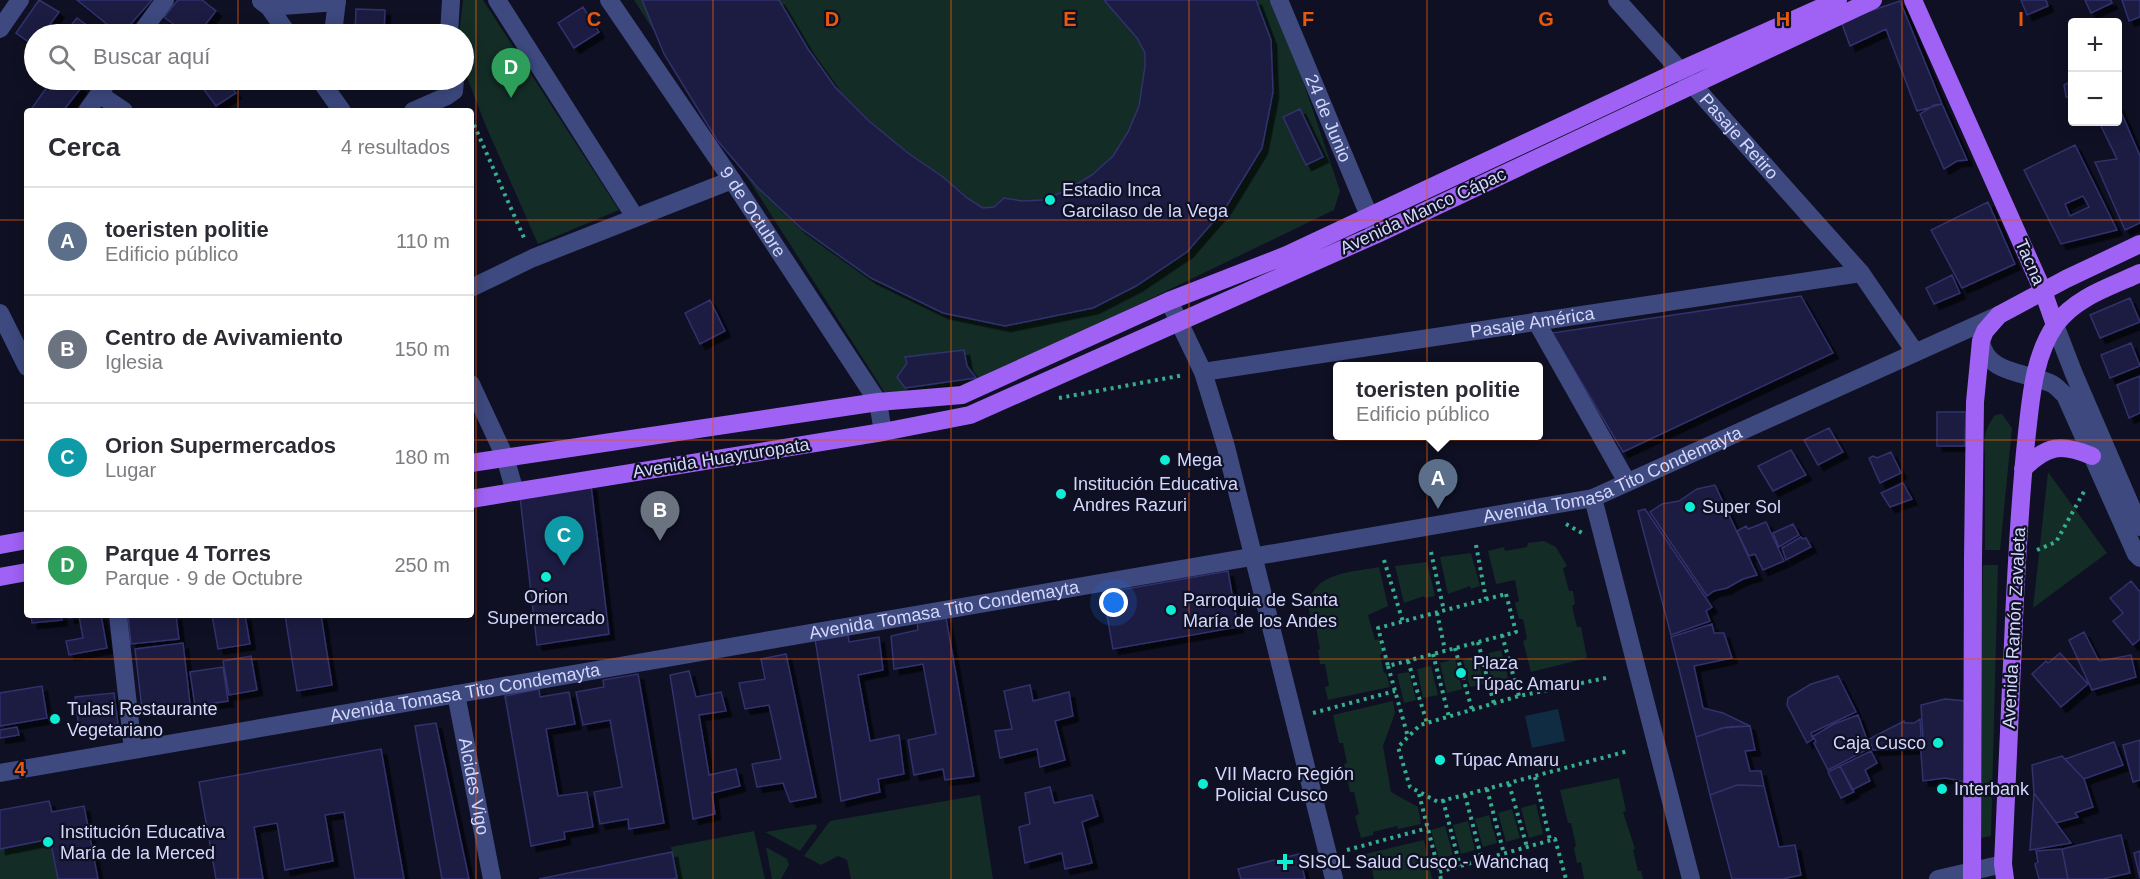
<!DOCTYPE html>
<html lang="es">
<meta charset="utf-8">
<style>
body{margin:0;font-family:Arial,sans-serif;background:#f2f2f3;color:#2b2b33}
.controls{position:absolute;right:18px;top:18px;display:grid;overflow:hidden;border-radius:6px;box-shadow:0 3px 15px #0003}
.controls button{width:54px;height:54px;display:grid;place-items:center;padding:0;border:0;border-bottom:2px solid #e1e1e2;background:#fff;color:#2b2b33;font:30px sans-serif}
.you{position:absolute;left:1114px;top:603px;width:21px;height:21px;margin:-15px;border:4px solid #fff;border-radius:50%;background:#1a73e8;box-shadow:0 0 0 9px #1a73e833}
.badge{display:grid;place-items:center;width:39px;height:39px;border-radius:50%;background:#2563eb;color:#fff;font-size:20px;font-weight:700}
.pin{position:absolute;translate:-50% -50px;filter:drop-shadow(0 2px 3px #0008)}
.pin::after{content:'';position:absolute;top:32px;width:21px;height:18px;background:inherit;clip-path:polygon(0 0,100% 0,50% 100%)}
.popup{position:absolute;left:1333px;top:362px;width:210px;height:78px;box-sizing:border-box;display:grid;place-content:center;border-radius:6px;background:#fff;filter:drop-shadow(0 2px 4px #0005);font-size:20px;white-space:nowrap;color:#7c7c81}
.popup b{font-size:22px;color:#2b2b33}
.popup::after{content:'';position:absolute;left:50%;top:100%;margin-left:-12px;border:12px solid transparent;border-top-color:#fff}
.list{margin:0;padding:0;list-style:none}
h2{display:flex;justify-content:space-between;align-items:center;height:78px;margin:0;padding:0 24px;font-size:26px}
h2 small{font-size:20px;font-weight:400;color:#7c7c81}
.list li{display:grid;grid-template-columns:39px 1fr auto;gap:18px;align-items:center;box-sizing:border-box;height:108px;padding:0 24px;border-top:2px solid #e1e1e2}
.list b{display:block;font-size:22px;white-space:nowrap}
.list p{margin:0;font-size:20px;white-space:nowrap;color:#7c7c81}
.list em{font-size:20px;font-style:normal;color:#7c7c81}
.icon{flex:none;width:33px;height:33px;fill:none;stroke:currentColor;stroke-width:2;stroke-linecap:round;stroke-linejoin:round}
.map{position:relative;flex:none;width:2140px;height:879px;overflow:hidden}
.search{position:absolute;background:#fff;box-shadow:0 3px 15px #0003;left:24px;top:24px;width:450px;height:66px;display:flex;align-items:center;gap:15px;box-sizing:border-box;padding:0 21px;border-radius:33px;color:#7c7c81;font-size:22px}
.panel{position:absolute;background:#fff;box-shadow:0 3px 15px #0003;left:24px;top:108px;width:450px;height:510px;border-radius:6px}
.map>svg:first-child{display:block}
.green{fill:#132c26}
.water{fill:#0f2c42}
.building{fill:#1d1d42;stroke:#30316d;stroke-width:1.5;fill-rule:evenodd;filter:url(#shadow)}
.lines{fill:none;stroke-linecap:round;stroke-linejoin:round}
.path{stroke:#36ae8d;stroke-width:4;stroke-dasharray:3 4.5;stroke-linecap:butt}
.minor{stroke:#3d497f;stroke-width:18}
.major{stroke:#9f62f5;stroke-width:18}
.grid{fill:none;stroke:#e8590c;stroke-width:1.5;stroke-opacity:0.55}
.poi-dot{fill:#0fedd4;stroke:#0f1023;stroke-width:2}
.labels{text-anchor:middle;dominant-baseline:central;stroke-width:4.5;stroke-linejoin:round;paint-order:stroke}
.street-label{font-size:18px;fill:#d4d8fc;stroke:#0f1023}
.poi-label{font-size:18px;fill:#d4d8fc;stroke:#0f1023;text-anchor:start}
.grid-label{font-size:20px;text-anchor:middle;font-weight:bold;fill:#e8590c;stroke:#0f1023;stroke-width:4.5;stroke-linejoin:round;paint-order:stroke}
</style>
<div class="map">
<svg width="2140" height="879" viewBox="0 0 2140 879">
<defs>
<filter id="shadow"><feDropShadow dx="5.5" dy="5.5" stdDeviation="0" flood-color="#0009"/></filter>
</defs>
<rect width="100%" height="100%" fill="#0f1023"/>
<path class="green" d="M463 0H483L619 210 538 244 485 124 465 72 464 34H459Z
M634 0H1276L1340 191 1334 210 976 383 885 393Z
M2002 414 2012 428 2000 550H1985V454C1983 438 1985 428 1995 415Z
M2048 472 2107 553 2033 608Z
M1544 541 1556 547 1567 566 1563 569 1569 591H1573L1575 604 1572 606 1577 627H1581L1587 658 1531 672 1523 641 1527 639 1523 619H1519L1515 603 1519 601 1515 580 1496 584 1488 551 1504 547 1505 551 1527 547 1528 543Z
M1471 553 1480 586 1471 589 1470 586 1448 594 1440 557Z
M1427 562 1435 596 1425 598 1424 596 1404 603 1395 566Z
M1983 565H1998L1991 836 1976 839Z
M1379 567 1388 606 1368 615 1375 640 1379 639 1383 652 1380 655 1384 673H1386L1390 687 1328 700 1325 687 1329 686 1325 664H1320L1318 650 1320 649 1316 627H1313C1312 620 1308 611 1309 604 1313 572 1354 572 1379 567Z
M1501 650 1508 678 1492 682 1486 654Z
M1477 656 1484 684 1470 687 1463 660Z
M1455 659 1462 689 1447 693 1440 663Z
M1431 666 1438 695 1423 698 1417 669Z
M1409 672 1416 700 1404 703 1397 674Z
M1393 701 1395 713 1383 746 1391 792 1418 807 1421 824 1398 829 1397 826 1373 832V835L1361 838 1355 816 1359 814 1354 792H1350L1344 764 1347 763 1343 743H1339L1333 715Z
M1619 778 1626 811 1623 812 1635 849 1633 850 1638 871H1641L1643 879H1584L1581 862 1577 863 1574 848 1576 846 1571 823H1568L1560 790Z
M980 795 993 879H851L847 860 838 856 821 865 804 856 830 821Z
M1536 804 1543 834 1529 838 1521 808Z
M1512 809 1520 838 1506 842 1498 813Z
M1489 815 1497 843 1483 847 1475 819Z
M1468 821 1475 850 1461 854 1453 825Z
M815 824 817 827 800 851 765 832Z
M1445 826 1453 855 1439 859 1431 830Z
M754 831 765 879H677L671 847Z
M50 839 58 879H0V849Z
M1424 840 1432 879H1374L1372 870H1369L1365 854Z
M766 847 787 859 789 865 781 879H772Z"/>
<path class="water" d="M1558 709 1565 741 1532 748 1525 716Z"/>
<path class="building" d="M39 0 59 12 43 34H34V46L16 33Z
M77 0H152L122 34H119Z
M178 0H202L216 11 198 34H186L164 17Z
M642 0H779L808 49 835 87 869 121 908 153 943 177 967 198 983 208 994 207 1004 198 1022 201 1043 200 1067 190 1092 175 1113 156 1128 132 1139 106 1145 66V53L1137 38 1104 0H1256L1271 40 1273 92 1262 148 1226 207 1187 252 1136 286 1093 308 1005 326 943 313 871 278 802 229 758 188 717 140 664 54Z
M2021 0H2046L2048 6 2027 15Z
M2085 0H2111L2112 3 2091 13Z
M2122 0H2140V17L2129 21Z
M1900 1 1942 104 1917 111 1886 29 1850 46 1841 21Z
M583 7 599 32 574 48 558 23Z
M356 9 385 10 384 34H355Z
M77 18 99 34H64Z
M52 80H72L81 88 63 111H37L32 108Z
M197 80H227L236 93 216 106Z
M2072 81V97H2066L2064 85Z
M1942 104 1967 160 1957 161 1944 169 1920 114 1934 105Z
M2118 105 2140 156V223L2125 230 2095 162 2117 159 2099 122H2118Z
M1300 109 1323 157 1306 165 1283 117Z
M2075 145 2117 230 2061 244 2024 170ZM2083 196 2089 207 2070 216 2065 204Z
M1988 202 2015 264 1962 288 1931 230Z
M1952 275 1960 293 1934 304 1926 288Z
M1801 296 1833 353 1623 452 1552 333Z
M2130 298 2140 322 2100 338 2090 315Z
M710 300 725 331 700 344 685 313Z
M2131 343 2140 366 2110 378 2101 355Z
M964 350 967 366 976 378 905 388 897 377 907 363 905 357Z
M2140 376V413L2129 418 2117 385Z
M1937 412H1966L1965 446H1937Z
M1829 428 1843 452 1818 465 1804 440Z
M1791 450 1806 475 1773 491 1758 466Z
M1891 452 1901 473 1880 483 1869 458 1873 456 1877 458Z
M1903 483 1912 499 1890 507 1881 493Z
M591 485 609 634 537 645 520 497Z
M1715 485 1757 575 1743 579 1727 588 1714 591 1707 596 1650 512 1662 504 1679 501 1697 489Z
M1645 509 1712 607 1706 611 1710 621 1671 635 1638 511Z
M1766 522 1784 561 1763 570 1755 554 1749 556 1737 531 1746 526 1748 529Z
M1793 524 1799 535 1779 547 1773 533Z
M1801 537 1803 539 1806 538 1811 547 1786 560 1782 548Z
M1228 571 1238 627 1113 649 1103 593Z
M2131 581 2140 592V639L2133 645 2113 621 2123 613 2110 598Z
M31 615H61L62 620 32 623Z
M69 615H101L107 648 69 655 66 641 83 638 79 616 69 618Z
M128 615H176L179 639 131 644Z
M212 615H245L250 644 218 649Z
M285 615H321L332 685 297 691Z
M946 618 974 776 945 780 943 769 914 775 908 740 936 734 923 664 894 669 891 636 918 630 917 622Z
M1712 624 1714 633H1724L1732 658 1694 666 1703 708 1723 713 1750 726 1726 727 1696 737 1671 637Z
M2084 632 2099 661 2131 655 2136 677 2092 690 2069 640Z
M848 635 849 642 879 637 883 670 858 675 870 741 899 735 904 774 878 779 880 792 841 801 815 639Z
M183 643 190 703 142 709 135 649Z
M2060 653 2088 684 2061 707 2032 674 2046 661 2048 663Z
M786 654 816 797 790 802 783 783 757 787 752 764 781 759 769 705 745 709 739 683 765 679 761 659Z
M251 656 257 690 229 695 223 661Z
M223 667 228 701 195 706 190 672Z
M689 671 696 697 721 692 726 711 699 715 709 775 736 769 740 786 712 793 715 814 693 819 670 675Z
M638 674 664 823 629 829 628 819 600 824 594 792 622 787 610 720 583 725 576 692 604 687 603 680Z
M1838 676 1856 712 1811 733 1813 739 1807 743 1787 705 1788 698 1811 684Z
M1030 685 1033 701 1069 692 1073 716 1055 721 1065 760 1040 767 1037 749 1000 758 995 731 1012 729 1004 691Z
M42 686 47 718 0 726V693Z
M539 689 540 697 569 692 575 724 546 729 558 796 587 792 593 827 564 832 565 839 531 846 505 696Z
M114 693 118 724 79 729 75 697Z
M1945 699 1966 701 1967 782 1945 778 1923 781 1920 739 1923 738 1921 705Z
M1858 715 1870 748 1828 770 1814 743 1816 742 1813 736 1834 724Z
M1920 719 1921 736 1919 738V748L1873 750 1869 739 1904 721 1905 723H1914Z
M436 723 469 879H442L415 726Z
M1750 726 1755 750 1745 751 1750 771H1761L1764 786 1737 785 1710 795 1696 737 1722 728Z
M17 727 19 735 0 738V730Z
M2140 740V780L2133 782 2123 745Z
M2114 742 2123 765 2084 779 2065 759Z
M381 749 404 879H355L344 812 325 815 333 861 285 870 277 823 254 827 263 879H216L199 782Z
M1871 751 1877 763 1865 770 1870 781 1852 790 1840 766Z
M2062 756 2084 779 2093 807 2075 813 2078 817 2056 823 2034 793 2032 765Z
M1840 766 1854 792 1841 798 1828 772Z
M1737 785 1764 786 1779 847 1795 845 1801 875 1783 879H1732L1710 795Z
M1050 787 1054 803 1092 795 1098 816 1082 822 1092 863 1065 869 1062 853 1025 863 1019 827 1030 824 1025 793Z
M2034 793 2056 823 2071 843 2030 850Z
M49 801 52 812 84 806 98 879H58L50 839 0 849V810Z
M2121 835 2130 873 2103 879H2068L2062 849Z
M2062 849 2068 879H2039L2035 864 2038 862 2036 851Z
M2140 851V878L2134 853Z
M672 852 677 878 672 879H539Z
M1299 854 1305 879H1241L1238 869Z"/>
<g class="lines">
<path class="path" d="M471 118 525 240
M1059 398 1184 375
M1566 524 1582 533
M1476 545 1486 599
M2037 550 2056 542 2086 488
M1431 552 1444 611
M1384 560 1403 622
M1506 594 1516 632 1388 666 1378 628Z
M1437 613 1445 650
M1502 635 1519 696
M1478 642 1494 704
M1455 648 1472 710
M1433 654 1449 717
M1408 661 1427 723
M1388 666 1408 737
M1606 678 1519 696 1420 725 1398 747 1410 787 1438 802 1628 751
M1313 713 1395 691
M1535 777 1550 840
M1509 784 1527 847
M1487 789 1504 854
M1419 794 1439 872
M1465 795 1482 860
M1443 800 1460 866
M1347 850 1428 828
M1441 879 1439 872 1555 839 1566 879"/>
<g class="minor">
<path d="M497 0 635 217"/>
<path id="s1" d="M609 0 732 180 878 402 883 432"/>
<path id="s2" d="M1279 0 1375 230"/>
<path id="s3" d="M1617 0 1861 273 1915 352"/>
<path d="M261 1 269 7 288 34"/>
<path d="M269 7 337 2"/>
<path d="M0 29 20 0"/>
<path d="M140 34 165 0"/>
<path d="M333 34 337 0"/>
<path d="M449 34 451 0"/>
<path d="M320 80 342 111"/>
<path d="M99 94 124 111"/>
<path d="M87 111 109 80"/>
<path d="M413 111 447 96 454 91 455 80"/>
<path d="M471 288 533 258 732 180"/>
<path d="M1169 301 1203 372 1226 447 1334 879"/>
<path d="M0 313 27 367"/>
<path d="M1536 321 1627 482"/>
<path d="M2055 325 2074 374 2140 527"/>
<path d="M1981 341C1986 374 2026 372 2050 383 2056 385 2060 391 2065 395L2136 554 2140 558"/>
<path id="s4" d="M1203 372 1861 273"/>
<path d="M471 384 505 457 515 492"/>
<path d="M1593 498 1691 879"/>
<path d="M118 615 133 750"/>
<path id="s5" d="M456 694 492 879"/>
<path id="s6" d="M0 773 1593 498 1999 315"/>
<path d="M1938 879 2003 864"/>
</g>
<path class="major" d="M1913 0 2043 291 2055 325
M471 463 878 402 962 395 1169 301 1287 255 1681 70 1838 0
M2023 469C2047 445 2061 443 2092 456
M471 499 883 432 970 415 1377 234 1873 0
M0 545 27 540
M0 577 27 572
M1972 879 1973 558 1975 402 1981 341 1985 331 1999 315 2066 279 2140 244
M2005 879 2003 864C2007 783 2011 701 2014 619 2017 557 2020 495 2027 433 2031 397 2034 355 2056 324 2076 297 2110 287 2140 273"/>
</g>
<path class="grid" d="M238 0V34M476 0V879M713 0V879M951 0V879M1189 0V879M1427 0V879M1664 0V879M1902 0V879M238 80V111M0 220H27M471 220H2140M0 440H27M471 440H2140M238 615V879M0 659H2140"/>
<g class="poi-dot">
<circle cx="1050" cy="200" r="6"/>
<circle cx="1165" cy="460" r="6"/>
<circle cx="1061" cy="494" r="6"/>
<circle cx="1690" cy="507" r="6"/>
<circle cx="546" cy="577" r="6"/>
<circle cx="1171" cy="610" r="6"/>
<circle cx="1461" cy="673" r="6"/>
<circle cx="55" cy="719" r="6"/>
<circle cx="1938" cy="743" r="6"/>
<circle cx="1440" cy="760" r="6"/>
<circle cx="1203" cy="784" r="6"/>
<circle cx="1942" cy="789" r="6"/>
<circle cx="48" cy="842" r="6"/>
<path d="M1282 853h6v6h6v6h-6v6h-6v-6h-6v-6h6z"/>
</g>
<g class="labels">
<g class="street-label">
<text stroke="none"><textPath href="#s2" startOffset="128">24 de Junio</textPath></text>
<text stroke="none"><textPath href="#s3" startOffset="183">Pasaje Retiro</textPath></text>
<text transform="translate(1423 211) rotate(-25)">Avenida Manco Cápac</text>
<text stroke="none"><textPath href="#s1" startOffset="256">9 de Octubre</textPath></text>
<text transform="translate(2030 262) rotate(66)">Tacna</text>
<text stroke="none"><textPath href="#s4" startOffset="333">Pasaje América</textPath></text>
<text transform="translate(721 458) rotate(-9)">Avenida Huayruropata</text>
<text stroke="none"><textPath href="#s6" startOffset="1642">Avenida Tomasa Tito Condemayta</textPath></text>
<text stroke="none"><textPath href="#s6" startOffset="958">Avenida Tomasa Tito Condemayta</textPath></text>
<text transform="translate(2014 628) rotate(-87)">Avenida Ramón Zavaleta</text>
<text stroke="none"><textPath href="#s6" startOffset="472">Avenida Tomasa Tito Condemayta</textPath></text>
<text stroke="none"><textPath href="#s5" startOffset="94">Alcides Vigo</textPath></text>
</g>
<g class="poi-label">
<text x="1062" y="190">Estadio Inca<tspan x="1062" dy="21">Garcilaso de la Vega</tspan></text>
<text x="1177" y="460">Mega</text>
<text x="1073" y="484">Institución Educativa<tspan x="1073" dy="21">Andres Razuri</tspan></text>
<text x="1702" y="507">Super Sol</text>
<text x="546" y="597" text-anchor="middle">Orion<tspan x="546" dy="21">Supermercado</tspan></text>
<text x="1183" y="600">Parroquia de Santa<tspan x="1183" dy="21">María de los Andes</tspan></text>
<text x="1473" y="663">Plaza<tspan x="1473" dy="21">Túpac Amaru</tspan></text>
<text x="67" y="709">Tulasi Restaurante<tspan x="67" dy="21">Vegetariano</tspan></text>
<text x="1926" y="743" text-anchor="end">Caja Cusco</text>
<text x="1452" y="760">Túpac Amaru</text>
<text x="1215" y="774">VII Macro Región<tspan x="1215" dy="21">Policial Cusco</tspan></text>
<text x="1954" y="789">Interbank</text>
<text x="60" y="832">Institución Educativa<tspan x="60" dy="21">María de la Merced</tspan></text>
<text x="1298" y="862">SISOL Salud Cusco - Wanchaq</text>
</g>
</g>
<g class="grid-label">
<text x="594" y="26">C</text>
<text x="832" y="26">D</text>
<text x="1070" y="26">E</text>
<text x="1308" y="26">F</text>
<text x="1546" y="26">G</text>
<text x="1783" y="26">H</text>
<text x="2021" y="26">I</text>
<text x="20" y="776">4</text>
</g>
</svg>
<div class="controls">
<button>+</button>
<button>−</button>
</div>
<div class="you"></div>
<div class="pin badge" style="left:1438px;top:509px;background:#5c6f8a">A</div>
<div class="popup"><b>toeristen politie</b>Edificio público</div>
<div class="pin badge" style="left:660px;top:541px;background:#6b7280">B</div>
<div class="pin badge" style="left:564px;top:566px;background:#0f9aa8">C</div>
<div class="pin badge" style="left:511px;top:98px;background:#2e9e5b">D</div>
<div class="search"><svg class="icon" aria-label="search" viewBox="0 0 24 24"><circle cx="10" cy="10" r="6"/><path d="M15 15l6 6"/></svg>Buscar aquí</div>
<section class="panel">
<h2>Cerca<small>4 resultados</small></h2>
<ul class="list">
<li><span class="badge" style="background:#5c6f8a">A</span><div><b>toeristen politie</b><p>Edificio público</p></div><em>110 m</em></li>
<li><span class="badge" style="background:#6b7280">B</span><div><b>Centro de Avivamiento</b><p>Iglesia</p></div><em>150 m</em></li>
<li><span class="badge" style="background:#0f9aa8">C</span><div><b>Orion Supermercados</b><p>Lugar</p></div><em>180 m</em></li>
<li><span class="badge" style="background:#2e9e5b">D</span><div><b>Parque 4 Torres</b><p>Parque · 9 de Octubre</p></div><em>250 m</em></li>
</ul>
</section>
</div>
